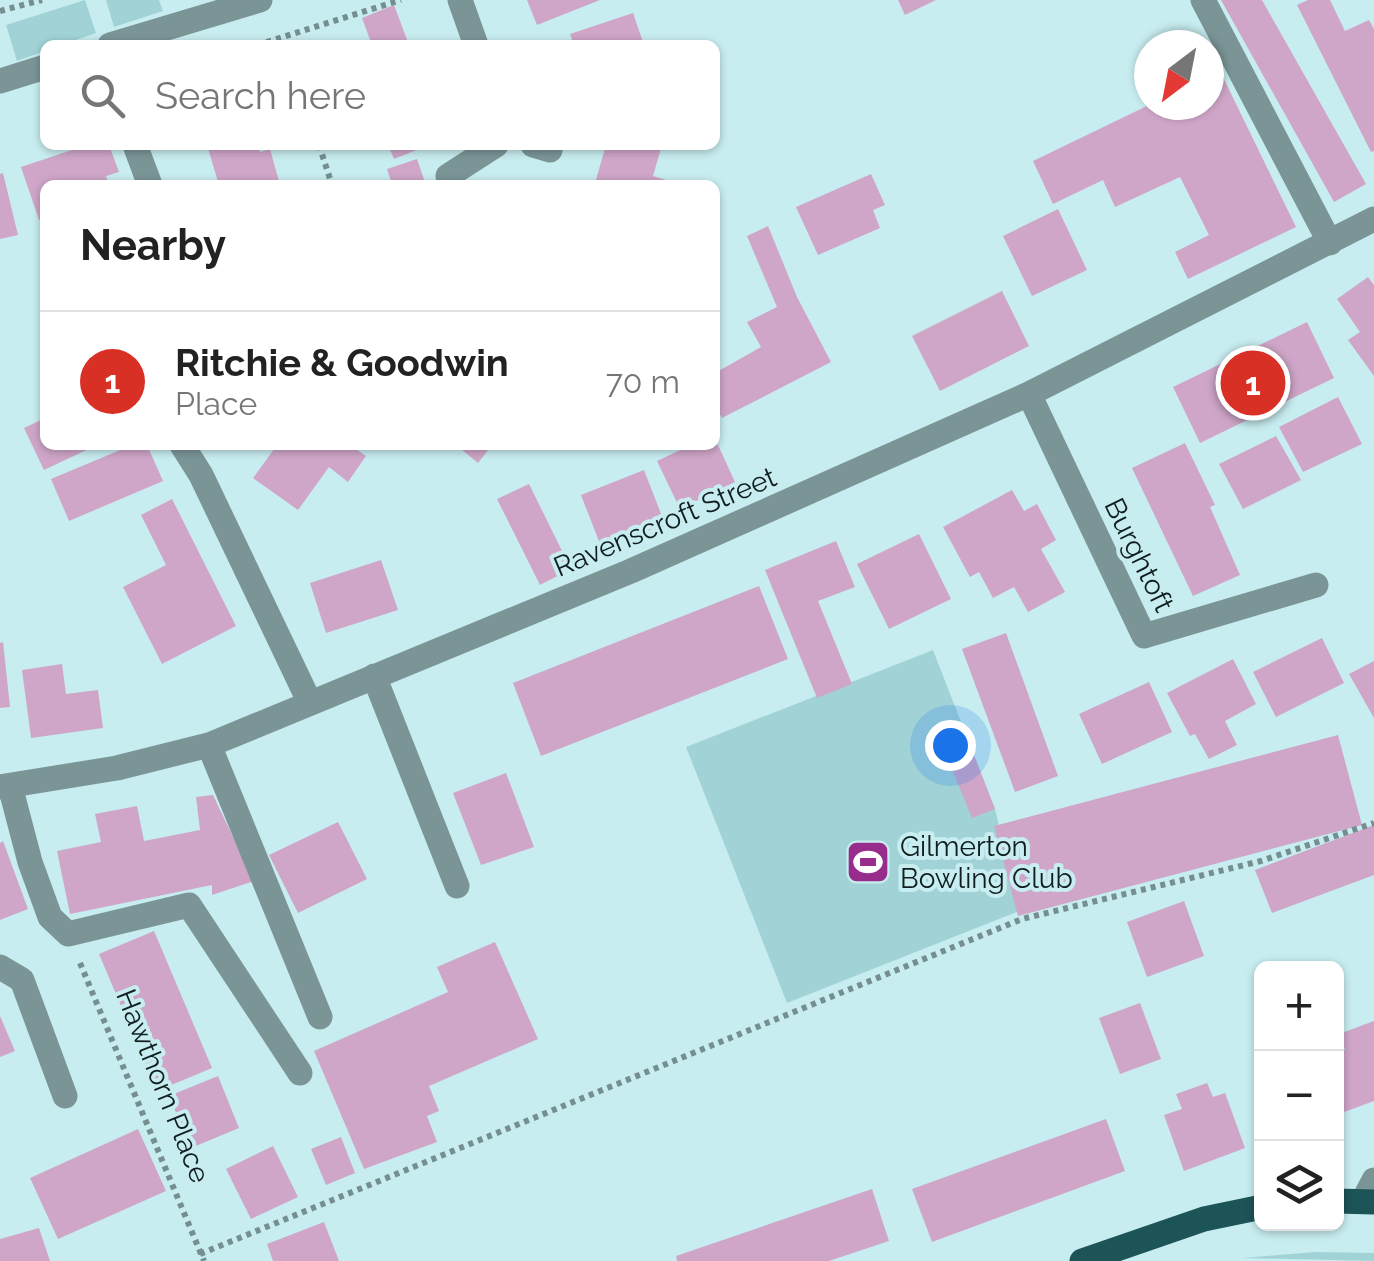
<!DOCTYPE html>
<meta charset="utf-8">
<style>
body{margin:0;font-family:Raleway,sans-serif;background:#f6f6f6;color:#222}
.controls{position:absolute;right:30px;bottom:30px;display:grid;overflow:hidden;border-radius:15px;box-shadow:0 2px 8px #0004}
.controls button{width:90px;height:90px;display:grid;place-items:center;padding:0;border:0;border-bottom:2px solid #e0e0e0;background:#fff;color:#222;font:50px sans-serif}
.compass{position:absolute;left:1134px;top:30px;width:90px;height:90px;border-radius:50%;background:#fff;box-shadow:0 2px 8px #0004;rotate:212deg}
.you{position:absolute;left:950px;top:745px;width:35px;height:35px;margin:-25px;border:8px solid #fff;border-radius:50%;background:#1a73e8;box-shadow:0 0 0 15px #1a73e833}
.badge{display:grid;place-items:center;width:65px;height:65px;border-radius:50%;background:#d93025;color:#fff;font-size:32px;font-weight:700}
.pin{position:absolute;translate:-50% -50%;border:5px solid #fff;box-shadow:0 2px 10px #0006}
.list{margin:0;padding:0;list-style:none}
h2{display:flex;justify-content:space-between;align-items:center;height:130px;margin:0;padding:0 40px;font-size:42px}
h2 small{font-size:32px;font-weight:400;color:#767676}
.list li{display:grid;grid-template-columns:65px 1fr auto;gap:30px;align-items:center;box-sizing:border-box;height:140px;padding:0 40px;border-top:2px solid #e0e0e0}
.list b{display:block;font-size:38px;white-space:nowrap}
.list p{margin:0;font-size:32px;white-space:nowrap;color:#767676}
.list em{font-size:32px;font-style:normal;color:#767676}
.icon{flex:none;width:55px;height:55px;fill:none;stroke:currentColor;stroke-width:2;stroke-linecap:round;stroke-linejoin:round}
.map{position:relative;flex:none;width:1374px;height:1261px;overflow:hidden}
.search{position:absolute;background:#fff;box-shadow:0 2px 8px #0004;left:40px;top:40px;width:680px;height:110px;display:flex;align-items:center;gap:25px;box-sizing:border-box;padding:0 35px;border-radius:15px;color:#767676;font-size:38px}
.panel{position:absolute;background:#fff;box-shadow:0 2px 8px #0004;left:40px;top:180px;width:680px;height:270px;border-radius:15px}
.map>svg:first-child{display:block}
.green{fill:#a1d3d6}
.building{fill:#cfa6c8}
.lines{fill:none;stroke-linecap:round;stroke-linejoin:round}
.path{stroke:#758f91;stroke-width:6;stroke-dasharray:5 5;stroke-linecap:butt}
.minor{stroke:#7b9597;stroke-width:25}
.major{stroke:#1d5458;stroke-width:25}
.labels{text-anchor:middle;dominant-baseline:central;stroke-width:8;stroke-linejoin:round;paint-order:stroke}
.street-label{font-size:28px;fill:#101e1f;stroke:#c8edf0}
.poi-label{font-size:28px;fill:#101e1f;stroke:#c8edf0;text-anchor:start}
</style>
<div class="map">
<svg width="1374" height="1261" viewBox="0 0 1374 1261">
<rect width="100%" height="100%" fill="#c8edf0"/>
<path class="green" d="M85 0 96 33 61 45H45V51L17 61 6 25Z
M106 0H159L163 11 114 27Z
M933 650 995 809 1019 911 787 1003 686 747Z
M1315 1252 1374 1253V1261L1243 1258Z"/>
<path class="building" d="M527 0H600L537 25Z
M898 0H936L905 15Z
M1221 0H1262L1366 184 1334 202Z
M1308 0H1330L1345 31 1369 20 1374 29V151L1371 152 1297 5Z
M394 5 409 45H372L362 18Z
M633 13 644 45H574L570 34Z
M1220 71 1296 227 1188 279 1175 252 1209 235 1180 177 1115 207 1103 180 1053 204 1033 161 1149 105H1209V76Z
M87 145H109L119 172 106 176 109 185H45V218L39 220 21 167Z
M207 145H258L260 152 270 149 280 185H219Z
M388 145H429L394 159Z
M606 145H662L653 176 666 180 665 185 595 183Z
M417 159 426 185H392L387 169Z
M3 173 18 235 0 239V174Z
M871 174 885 205 873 210 880 228 818 255 796 207Z
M1058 209 1087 270 1032 296 1003 236Z
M768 226 797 297 831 362 722 418 715 406V373L761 347 747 322 777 307 747 236Z
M1368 277 1374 285V376L1348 340 1360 332 1337 299Z
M1002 291 1029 346 940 391 912 336Z
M1307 322 1334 378 1200 443 1173 387Z
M1338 397 1362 444 1303 472 1279 427Z
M45 418V445H97L44 470 24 428Z
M1276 436 1301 480 1243 509 1219 464Z
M1185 443 1215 505 1210 507 1240 575 1193 596 1132 468Z
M132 445H147L163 481 69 521 51 479Z
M277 445H350L366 456 348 482 329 467 298 510 253 478Z
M456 445H492L478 463Z
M691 445H718L735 482 680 509 657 461Z
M644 470 665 524 602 549 581 495Z
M529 484 571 569 540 585 497 499Z
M1012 490 1024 511 1037 504 1056 540 1041 549 1065 592 1028 612 1014 587 993 598 979 572 970 577 943 527Z
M172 499 236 626 162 664 123 587 166 565 141 515Z
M919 534 951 599 889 629 857 564Z
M836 541 855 587 818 601 852 684 817 698 765 570Z
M381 560 398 610 326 633 310 583Z
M759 586 788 659 541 756 513 683Z
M1006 633 1058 776 1015 792 962 649Z
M1322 638 1344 683 1276 717 1253 672Z
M3 642 10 707 0 708V643Z
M1233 659 1256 704 1225 721 1237 745 1209 759 1195 734 1190 736 1167 693Z
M1374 661V718L1349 674Z
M62 664 66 694 98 690 103 728 31 738 22 670Z
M1149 682 1172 732 1102 764 1079 714Z
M965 732 995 809 972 818 941 742Z
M1338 735 1362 825 1018 916 994 826Z
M506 773 534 847 481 865 453 793Z
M213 795 254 881 212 895V885L70 914 57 851 101 842 95 814 137 806 144 841 200 830 196 797Z
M338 822 367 879 298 913 269 855Z
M1374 825V875L1272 913 1255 870Z
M3 841 28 909 0 920V843Z
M1184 901 1204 956 1147 977 1127 922Z
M154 931 212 1068 157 1091 99 954Z
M495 942 538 1039 429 1086 439 1111 427 1116 437 1142 364 1169 314 1051 448 992 437 967Z
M1140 1003 1161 1059 1120 1074 1099 1018Z
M0 1016 15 1051 0 1057Z
M1374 1021V1101L1336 1115V1053L1345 1050 1339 1034Z
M218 1076 239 1128 191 1148 169 1096Z
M1207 1083 1213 1097 1225 1093 1245 1148 1184 1171 1164 1115 1182 1109 1176 1094Z
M1106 1119 1125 1171 932 1242 912 1189Z
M138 1129 166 1191 58 1239 30 1178Z
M341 1137 355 1173 326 1185 311 1149Z
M273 1146 298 1197 251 1219 226 1169Z
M872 1189 889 1241 829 1261H677L676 1256Z
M324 1222 339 1261H273L267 1244Z
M39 1228 50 1261H0V1239Z"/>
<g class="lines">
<path class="path" d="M0 11 42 0
M257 45 401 0
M319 145 332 185
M80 963 204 1261
M200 1254 1022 919 1261 861 1374 823"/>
<path class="minor" d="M460 0 476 45
M1203 0 1330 243
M110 45 260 0
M0 81 45 67
M135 145 150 185
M533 145 550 150
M448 176 496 145
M1029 394 1144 636 1316 585
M182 445 201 475 310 703
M374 676 457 886
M209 745 320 1017
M10 786 30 862 50 917 68 934 189 905 300 1073
M0 787 117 768 209 745 631 571 1029 394 1374 219
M0 967 22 980 65 1096
M1363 1201 1374 1180"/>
<path class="major" d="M1336 1201 1374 1202
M1082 1261 1204 1219 1262 1207"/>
</g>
<defs>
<symbol id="stadium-square" viewBox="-11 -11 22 22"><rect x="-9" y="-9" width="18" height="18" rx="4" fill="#982c8d" stroke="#c8edf0"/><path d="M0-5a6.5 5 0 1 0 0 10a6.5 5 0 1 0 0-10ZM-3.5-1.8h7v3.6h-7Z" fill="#fff"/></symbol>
</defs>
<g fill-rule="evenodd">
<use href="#stadium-square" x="843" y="837" width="50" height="50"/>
</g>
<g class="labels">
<g class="street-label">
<text transform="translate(665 522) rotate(-23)">Ravenscroft Street</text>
<text transform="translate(1139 555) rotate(64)">Burghtoft</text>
<text transform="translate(163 1086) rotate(68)">Hawthorn Place</text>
</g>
<g class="poi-label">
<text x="900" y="846">Gilmerton<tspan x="900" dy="32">Bowling Club</tspan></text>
</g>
</g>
</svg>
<div class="controls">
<button>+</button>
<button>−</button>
<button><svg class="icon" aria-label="layers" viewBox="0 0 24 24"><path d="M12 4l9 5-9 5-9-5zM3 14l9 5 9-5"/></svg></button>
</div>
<svg class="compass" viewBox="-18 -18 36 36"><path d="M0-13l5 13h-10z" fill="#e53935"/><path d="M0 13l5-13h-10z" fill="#767676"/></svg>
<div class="you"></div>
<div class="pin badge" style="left:1253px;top:383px">1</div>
<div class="search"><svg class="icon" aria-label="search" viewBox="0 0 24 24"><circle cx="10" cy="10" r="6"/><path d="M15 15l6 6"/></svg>Search here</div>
<section class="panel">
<h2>Nearby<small></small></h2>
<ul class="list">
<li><span class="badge">1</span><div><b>Ritchie &amp; Goodwin</b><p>Place</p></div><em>70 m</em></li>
</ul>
</section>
</div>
